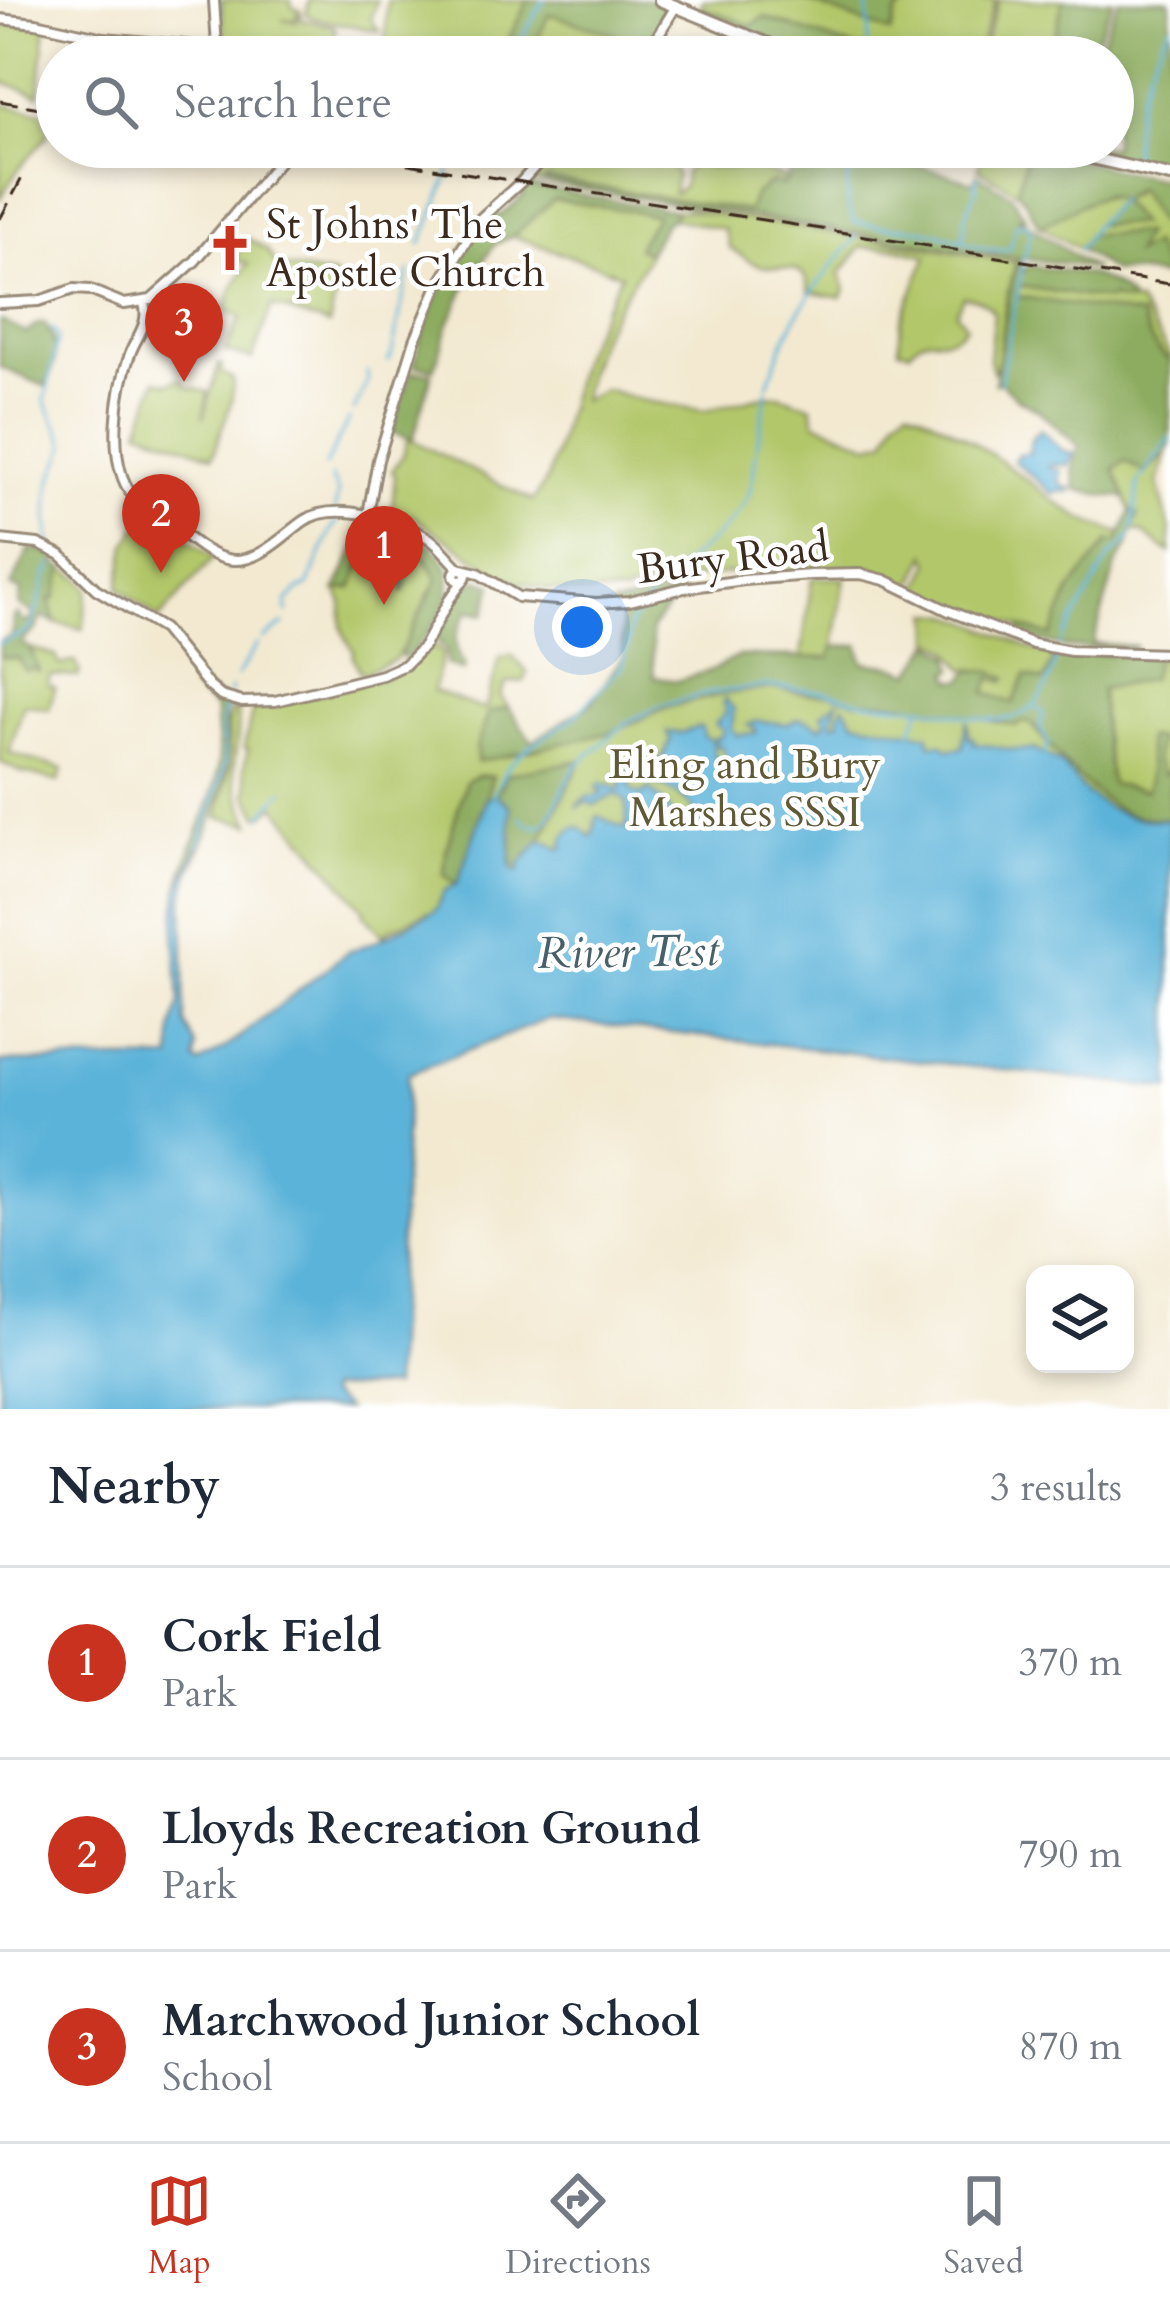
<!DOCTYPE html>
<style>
body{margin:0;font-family:Cardo,serif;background:#f6f6f7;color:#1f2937}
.controls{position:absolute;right:36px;bottom:36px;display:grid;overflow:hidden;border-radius:24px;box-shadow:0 6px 18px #0003}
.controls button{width:108px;height:108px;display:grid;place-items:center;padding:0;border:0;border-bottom:3px solid #e0e1e3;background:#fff;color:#1f2937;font:60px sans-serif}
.you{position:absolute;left:582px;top:627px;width:42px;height:42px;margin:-30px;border:9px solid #fff;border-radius:50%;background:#1a73e8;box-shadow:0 0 0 18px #1a73e833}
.badge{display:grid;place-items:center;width:78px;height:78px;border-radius:50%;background:#c8321e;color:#fff;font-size:39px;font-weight:700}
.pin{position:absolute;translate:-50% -99px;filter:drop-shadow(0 3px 6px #0008)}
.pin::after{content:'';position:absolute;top:63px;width:42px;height:36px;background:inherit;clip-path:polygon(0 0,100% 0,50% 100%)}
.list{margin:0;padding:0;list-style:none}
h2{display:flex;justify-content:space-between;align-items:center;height:156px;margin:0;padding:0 48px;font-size:51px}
h2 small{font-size:39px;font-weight:400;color:#747a83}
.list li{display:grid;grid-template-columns:78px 1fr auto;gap:36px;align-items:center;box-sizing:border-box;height:192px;padding:0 48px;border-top:3px solid #e0e1e3}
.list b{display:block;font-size:45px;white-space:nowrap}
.list p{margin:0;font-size:39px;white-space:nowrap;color:#747a83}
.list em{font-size:39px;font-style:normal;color:#747a83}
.icon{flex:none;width:66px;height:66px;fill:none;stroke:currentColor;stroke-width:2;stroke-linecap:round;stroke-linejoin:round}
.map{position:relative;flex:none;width:1170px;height:1409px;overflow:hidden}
.search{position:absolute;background:#fff;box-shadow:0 6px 18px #0003;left:36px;right:36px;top:36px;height:132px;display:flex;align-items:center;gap:30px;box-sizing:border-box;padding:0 42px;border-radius:66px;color:#747a83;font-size:45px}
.sheet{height:732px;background:#fff}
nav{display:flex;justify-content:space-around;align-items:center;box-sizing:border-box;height:168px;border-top:3px solid #e0e1e3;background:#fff;font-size:33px;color:#747a83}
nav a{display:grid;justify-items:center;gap:6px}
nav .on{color:#c8321e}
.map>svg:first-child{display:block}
.green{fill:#b2c76b;stroke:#767844;stroke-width:3}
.forest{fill:#8dac5f;stroke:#646b3e;stroke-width:3}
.water{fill:#5cb3d9;stroke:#4c6e7c;stroke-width:3}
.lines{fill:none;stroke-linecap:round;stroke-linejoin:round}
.stream{stroke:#5cb3d9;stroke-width:3}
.secondary-casing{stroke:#978a78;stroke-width:14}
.primary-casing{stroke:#978a78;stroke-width:16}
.secondary{stroke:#fff;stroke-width:8}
.primary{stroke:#fff;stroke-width:10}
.rail{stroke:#3b2a1e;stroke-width:3;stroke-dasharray:18 9;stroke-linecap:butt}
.labels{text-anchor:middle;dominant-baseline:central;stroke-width:9;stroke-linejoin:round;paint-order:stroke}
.poi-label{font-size:42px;fill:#3b2a1e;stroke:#fff;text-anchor:start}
.street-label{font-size:42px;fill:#3b2a1e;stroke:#fff}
.park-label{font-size:42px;fill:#5f5935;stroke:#fff}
.water-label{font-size:45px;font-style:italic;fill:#486169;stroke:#fff}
</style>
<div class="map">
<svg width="1170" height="1409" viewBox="0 0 1170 1409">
<rect width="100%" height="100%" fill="#fff"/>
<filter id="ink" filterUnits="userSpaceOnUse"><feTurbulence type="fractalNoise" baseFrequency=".00833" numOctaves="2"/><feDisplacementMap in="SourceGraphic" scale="24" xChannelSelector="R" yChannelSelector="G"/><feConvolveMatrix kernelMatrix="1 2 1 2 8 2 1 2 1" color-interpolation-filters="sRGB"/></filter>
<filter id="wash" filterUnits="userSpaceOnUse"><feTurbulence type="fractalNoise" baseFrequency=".004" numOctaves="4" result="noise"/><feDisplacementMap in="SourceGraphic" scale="48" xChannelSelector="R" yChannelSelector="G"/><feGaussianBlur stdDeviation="2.7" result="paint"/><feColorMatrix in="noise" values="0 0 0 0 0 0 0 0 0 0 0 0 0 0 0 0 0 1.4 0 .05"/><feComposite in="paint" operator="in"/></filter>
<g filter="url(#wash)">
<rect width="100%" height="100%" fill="#f3e9d1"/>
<path class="green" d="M221 0H291L292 7 299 10 295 20 282 19 296 22 301 12 302 20 333 26 336 29 333 42 353 46 351 57H347V48L333 47 331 53 296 46 225 39Z
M309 0H377L371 19 379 31 313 18 306 14Z
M387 0H528L510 37 519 41 516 49 531 52 549 13 633 40 646 47 637 57H385Z
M703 0H803L897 13 912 0H996L976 57H879L764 17 752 26 701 7Z
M999 0H1063L1050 57H980Z
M0 23 46 26 39 95 0 81Z
M0 104 42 112 48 135 20 167 0 198Z
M585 147H596L593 149 594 157 632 156V160L660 161 672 165 676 175 673 193C684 189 685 183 684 172L693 165 763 170 787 180 748 211 547 179 544 183 527 180 539 166 550 173 567 161 578 158V153Z
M959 147H1012L1027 152 1017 192 978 168 982 157Z
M1137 188 1159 224 1170 223V276L1152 245 1138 252 1135 250 1143 234 1089 235 1079 249 1040 226C1065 214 1090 189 1119 200L1130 195Z
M554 199 657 215 638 248 648 253 644 263C613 313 591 340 582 401L605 389 641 400 705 411 758 397 779 395 812 406 815 422 869 444 886 440 897 417 908 407C949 424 987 451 1023 477 1058 503 1078 523 1122 533L1118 542 1062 614 1051 637 946 602 932 594 917 592 931 562 927 554 912 586 879 571 863 568 752 571 693 578 688 584 651 594H645L652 581 625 594 575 593 543 589 505 578 412 516 392 511 395 474 392 471 403 455 408 438 533 501 547 479 555 455 581 355 621 274 513 236Z
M689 210 1016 262 1007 295 997 365 993 372 989 360 994 313C988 302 974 297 963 297L956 312 966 325C945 354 929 324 910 351L899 349 901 321 927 256 894 248 861 247 840 274 846 289 841 298 809 292C806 257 777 274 755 264 745 260 740 252 730 249L724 229 672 219 676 211Z
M247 238 267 250 274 261 283 267 335 276 339 280 329 325 272 306 252 359 225 351 241 317 225 310 233 287 248 264 235 260Z
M1018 286 1108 299 1111 295 1116 300 1138 303 1170 355V360C1154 351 1147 333 1141 316L1015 296Z
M219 364 222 365 221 372 233 379 232 399 213 456 140 429 156 380 169 383 180 379 184 381 185 386 208 392 203 418Z
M1166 454 1158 483 1170 531V553L1143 533 1133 530 1138 514 1131 511 1114 470 1125 461 1141 469Z
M147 511 214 557 159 619 119 588 127 544Z
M384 536C410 539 427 558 438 580L428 595 412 633 395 660 361 674 353 657 354 651C349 643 343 636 342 626 340 610 347 604 336 590L352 588 373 543Z
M64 568 82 580 88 588 83 629 55 623 49 598 55 599Z
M812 578H845L834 647 859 645 863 662 893 666 911 673 932 643 950 655 955 669 949 672 956 689 989 671 965 669 949 649 932 639 931 613 949 614 969 621 1034 650 1151 679 1156 658H1170V770L1166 775 1170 777V937L917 796 553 896 483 808 492 776H477L466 782 446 851 444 875 457 885 440 900 437 908 430 913 428 912 389 930 383 936 363 913 365 911 275 805 264 815H259L246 793 248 789 244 768 248 749 244 748 252 712 262 706 388 676 432 643 443 654 433 691 485 710 500 657 512 655 527 672 524 681 506 683 500 696 509 708 489 713 477 745V761L514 754 627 679 653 677 677 681 712 670 739 656 801 657Z
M30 648 56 656 60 665 75 661 80 671 78 677 50 675 48 684 55 687 49 709 24 704 9 753 63 769 59 782 21 772 0 762V657L19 659 37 671Z
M234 703C244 724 234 747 234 769 235 790 243 806 251 824L218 817 229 767 228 724Z"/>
<path class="forest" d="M528 0H649L666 6 669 15 641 57H637L646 47 633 40 549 14 532 52 513 48 518 42 510 37Z
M803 0H912L897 13 891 33Z
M1063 0H1113L1089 57H1050Z
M1118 0H1170V169L1077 149 1052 147H1082L1100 152 1099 147H1113V57H1095Z
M701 7 751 26 764 17 879 57H808L709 17 701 11Z
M797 147H862L859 157 923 167 973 182 977 174 1011 195 1026 218 1017 217 1095 270 1071 264 1000 256 544 183 546 179 748 211 754 195 771 182 782 186 787 180Z
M1012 147H1031L1126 172 1170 180V223L1159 224 1137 188 1119 200 1139 224 1095 225 1118 200 1105 195C1080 203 1063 215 1040 226 1031 215 1029 201 1017 192L1027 153Z
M523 185 676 211 672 219 666 221 648 253 637 248 656 215 554 199 513 236 495 244 467 284 449 323 434 369 414 365C425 310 454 252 494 212L500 216 524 195 519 189Z
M1144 233 1134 254 1152 244 1170 278 1133 272H1113L1079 249 1088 235Z
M1018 261 1022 264V272L1030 266C1067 272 1109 270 1133 303L1115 300 1111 296 1109 300 1018 286 1016 296 1141 316C1147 334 1154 351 1170 360V444L1166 454 1145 473 1125 461 1114 469 1126 497 1098 495 1076 489 1073 470 1079 446 1037 409 1018 399 1000 382 995 383 1009 294Z
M0 320 26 333 38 324H45C60 345 57 364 45 386L0 367Z
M411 371 432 373 413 440 391 432Z
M1131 511 1138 514 1127 548 1116 565 1093 644 1135 646V649L1064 647 1016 635 1022 628 1051 636 1071 590 1109 541 1118 542Z
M369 520C426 530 475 562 435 622 426 636 417 649 403 658L400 654C412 629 424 604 438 580L427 559 413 549 405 591 402 592 403 549 409 545C370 521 366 559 352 588L336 590Z
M30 548 56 554 57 564 64 568 55 599H50L55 623 42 617 36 629 24 640 23 644 30 648 39 671 31 669 25 671 19 659 0 657V641L12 636 14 617 18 614 24 622H29L34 614 19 605 21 590 11 587Z
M479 580 493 585 485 614 468 611C456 633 449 644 465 666L463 671 447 665V652L435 636C445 614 453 586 479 580Z
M680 592 651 629 654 677 677 681 712 670 739 656 830 658 833 647 859 645 863 662 893 666 912 673 932 643 950 655 955 669 949 672 952 680H963L971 670 989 671 1007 677 1004 682 991 678 986 693 1013 703 1026 675 1044 681 1053 660 1049 653 1151 655 1156 658 1151 679 1101 689 1103 730 1111 784 1146 791C1153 773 1145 756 1147 737L1159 739 1155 759 1163 775 1170 770V819C1158 818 1142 819 1131 815 1098 804 1053 752 1032 724L1023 722 1017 726 893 702 856 701 829 694H808L773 688 725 694 665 708 610 733 477 762V745L489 712 509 708 533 743 591 704 622 657V614L607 610 615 605Z
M197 682 228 704C222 724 228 741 227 761 224 796 202 846 187 879L191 863 178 891C186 849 218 799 219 759 219 742 215 726 216 710L192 687Z
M582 760 540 841 519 866V871H512L510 806 496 795 507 774Z
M477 776H493L457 885 444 875 446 851 466 781Z"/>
<path class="water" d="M1040 429 1064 452 1074 453 1069 465 1051 464 1048 467 1062 471 1059 480 1063 486 1072 489 1068 493 1061 491 1054 494 1014 461 1018 454 1029 453 1031 439Z
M725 699 734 709 732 728 736 735 756 733V730L748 725 758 721 787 724 798 719 807 720 821 727 826 722 822 714 838 701 832 720 834 724 840 721 839 715 844 705 854 721 929 735 930 744H943L948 749 962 748 967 720 969 737 974 739V744C996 745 1012 753 1034 749 1042 756 1050 756 1058 762 1069 770 1075 782 1083 790 1108 813 1136 823 1170 819V1089L548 1019 408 1074 393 1386 330 1389 328 1394 346 1409H0V1062L172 1059 173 1029 180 1002 175 935 178 891 199 845 183 896 185 1023 196 1046 195 1061 199 1064 231 1044 347 952 383 938 430 913 437 908 444 891 457 884 487 798 496 795 510 806 511 865 512 870 519 871V866L540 841 551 843 559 849 564 847C561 838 570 827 580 827L590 836 593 835 596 819 599 816 616 825 627 828 626 801 616 794 595 805 586 802 578 807 577 805 585 798 600 795 603 791 596 787 601 783 621 790V775L624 771 634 768 639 773V776L631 782 630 789 641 795 649 789C660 800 671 804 674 821 682 824 691 820 695 812 685 795 668 789 651 781L654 778 674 779 666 764 651 771 649 767 662 758 671 740 667 732 681 733 699 727 702 728 703 736 712 740 715 756 720 760 718 780 721 778 726 760 723 748 717 746 715 738 721 737 723 730 715 724 726 713 723 702Z"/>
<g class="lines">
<path class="stream" d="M218 0 219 16
M867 0 869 27 867 57
M512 48 519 43 544 0
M504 57 508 51
M859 147C846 168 843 200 854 222 881 228 907 227 933 232 959 237 983 255 1010 249L1015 226 1023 223 1031 229 1024 259
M1134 163C1129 115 1146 67 1170 25
M452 165 460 147
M963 241 965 216 977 188 974 184 978 176
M421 244 450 172
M1079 249 1095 225 1119 200
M388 361 391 357 409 271
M1000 383 1023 263
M768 385C788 320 812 287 857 237
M354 411 368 380 367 372
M757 446 767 390
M325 466 349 419
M331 477 338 492 335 509
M1133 530 1138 483 1170 438
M50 545C49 525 46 502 51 483 55 469 63 458 66 444L45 401 58 337 52 329
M666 578C693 555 730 531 747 498 754 484 754 466 756 451
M287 612V602L298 590 308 586 331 530 337 522 336 518
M1064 637 1111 555 1126 544 1131 534
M264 639 284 624
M0 643 24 634 32 627 47 573 52 569V563
M1060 644 1061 642
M237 676 258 644
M230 693 231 688
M1034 707 1043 712 1040 728 1049 744 1044 752 1046 757
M912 731 921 707C990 720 1038 743 1057 654
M498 785 508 766 529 747 573 718 621 667 628 646 630 623 650 601
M493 796 496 788
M262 815 284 790
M521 817 526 823 537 826 547 822 575 767 629 721 661 706 710 693 766 686 826 692 864 702 921 707
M199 845 225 764 221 723 226 705"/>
</g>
</g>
<g filter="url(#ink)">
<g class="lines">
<defs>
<path id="secondary" d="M214 0 217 47
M0 19 36 23 104 38 231 49 250 57
M645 57 676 6
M0 303 39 301 74 289 90 290 124 304 151 300 195 261 291 147
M144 303C150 324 137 335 130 354 117 390 108 455 128 489 136 502 151 509 163 518 184 533 207 558 233 560 260 562 285 534 304 521 334 500 399 520 427 537 440 545 449 559 460 569
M368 514 378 460 415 340 437 288 481 218 521 182 553 147
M0 540 38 544 61 555 96 589 163 629 209 686 221 696 242 702 275 701 382 675 405 665 424 646 449 600 463 581
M454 575a6 6 0 1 1 12 0a6 6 0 1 1-12 0Z
M463 569 478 573 518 597 596 603 629 601 684 588 744 580 811 575 861 574 885 580 949 611 1033 644 1071 651 1170 654"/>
<path id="primary" d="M660 0 800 57
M1043 147 1170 176"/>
</defs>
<use href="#secondary" class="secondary-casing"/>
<use href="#primary" class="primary-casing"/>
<use href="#secondary" class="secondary"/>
<use href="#primary" class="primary"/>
<path class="rail" d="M0 101 57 111
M300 147 1170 284
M0 219 22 178"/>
</g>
</g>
<defs>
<symbol id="church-bare" viewBox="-9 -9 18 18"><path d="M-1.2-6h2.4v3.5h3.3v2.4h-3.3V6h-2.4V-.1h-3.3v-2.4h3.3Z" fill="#c8321e" stroke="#fff" stroke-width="2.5" paint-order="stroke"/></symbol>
</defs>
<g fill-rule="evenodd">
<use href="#church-bare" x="197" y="215" width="66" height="66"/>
</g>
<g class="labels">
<g class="poi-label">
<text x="266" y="224">St Johns' The<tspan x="266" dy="48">Apostle Church</tspan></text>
</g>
<g class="street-label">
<text transform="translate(733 558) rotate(-7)">Bury Road</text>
</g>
<g class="park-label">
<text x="745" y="764">Eling and Bury<tspan x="745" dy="48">Marshes SSSI</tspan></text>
</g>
<g class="water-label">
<text transform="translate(628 952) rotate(-1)">River Test</text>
</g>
</g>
</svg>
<div class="controls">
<button><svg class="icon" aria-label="layers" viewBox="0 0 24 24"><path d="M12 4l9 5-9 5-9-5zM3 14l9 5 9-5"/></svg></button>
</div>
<div class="you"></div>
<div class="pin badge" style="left:384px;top:605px">1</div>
<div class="pin badge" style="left:161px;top:573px">2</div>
<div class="pin badge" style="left:184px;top:382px">3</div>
<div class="search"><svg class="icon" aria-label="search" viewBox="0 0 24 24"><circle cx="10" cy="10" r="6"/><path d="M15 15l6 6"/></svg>Search here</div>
</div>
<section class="sheet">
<h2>Nearby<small>3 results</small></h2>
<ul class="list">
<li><span class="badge">1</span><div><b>Cork Field</b><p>Park</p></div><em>370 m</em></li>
<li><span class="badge">2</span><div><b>Lloyds Recreation Ground</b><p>Park</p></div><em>790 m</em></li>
<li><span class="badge">3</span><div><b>Marchwood Junior School</b><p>School</p></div><em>870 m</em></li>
</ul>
</section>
<nav>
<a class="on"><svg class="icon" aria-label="map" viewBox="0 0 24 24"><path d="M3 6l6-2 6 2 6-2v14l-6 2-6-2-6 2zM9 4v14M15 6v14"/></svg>Map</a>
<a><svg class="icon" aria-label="directions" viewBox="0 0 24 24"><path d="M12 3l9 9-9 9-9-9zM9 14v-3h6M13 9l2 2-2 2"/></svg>Directions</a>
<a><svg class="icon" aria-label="saved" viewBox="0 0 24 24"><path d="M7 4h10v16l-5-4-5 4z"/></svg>Saved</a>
</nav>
